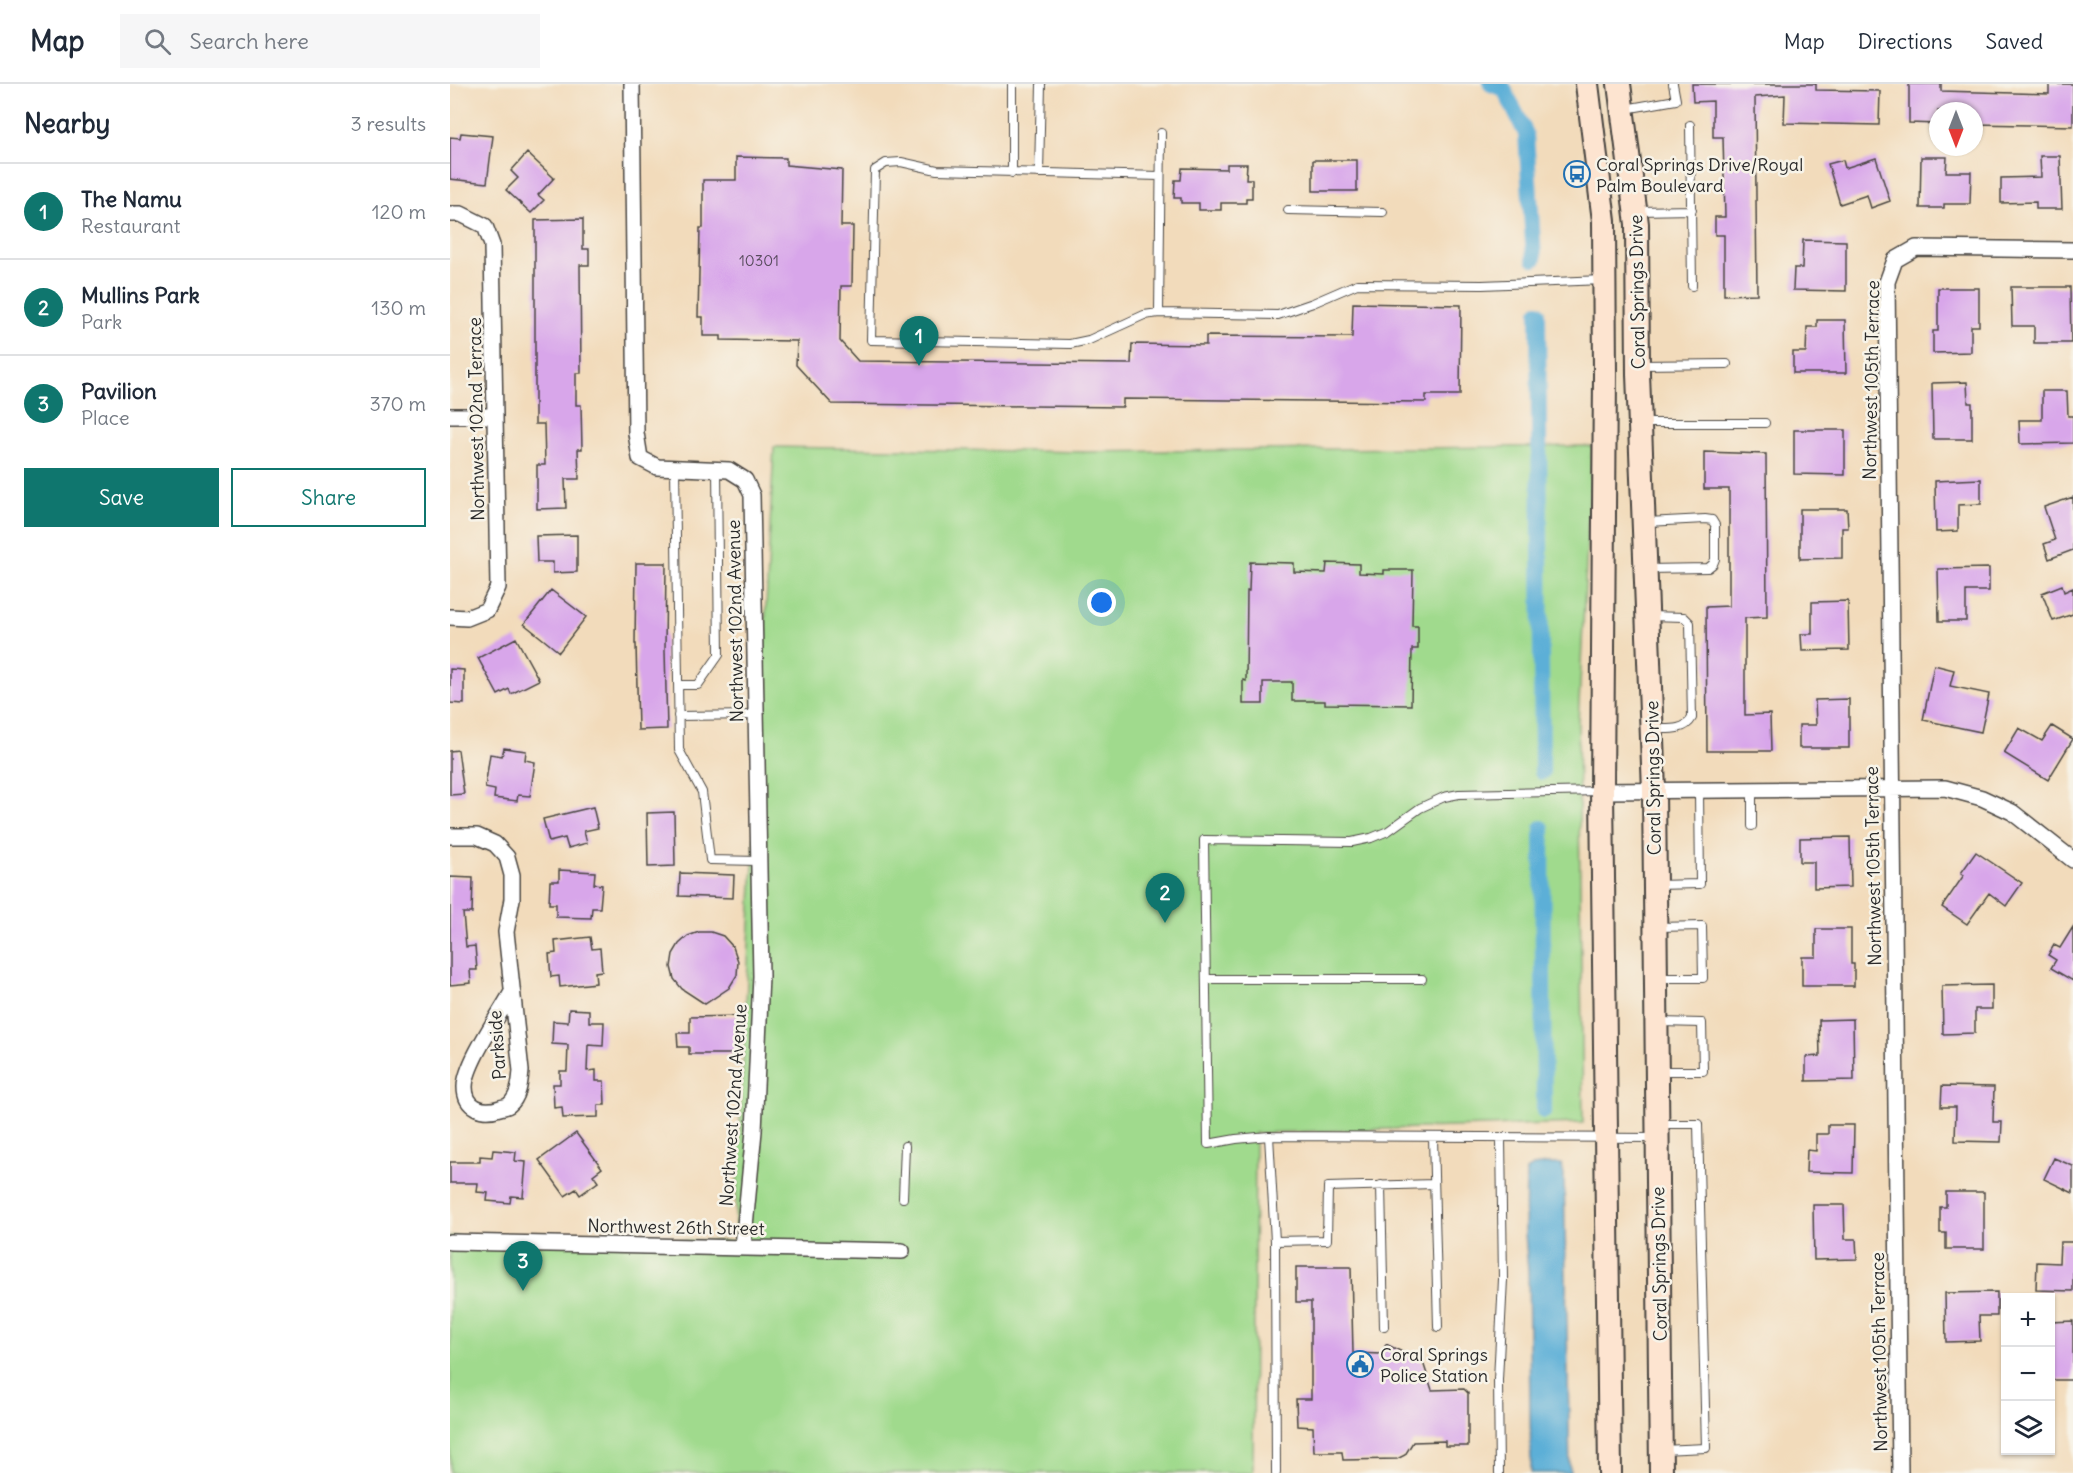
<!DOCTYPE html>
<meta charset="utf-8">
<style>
body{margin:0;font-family:Delius,sans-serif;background:#f6f6f7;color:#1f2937}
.controls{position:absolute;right:18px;bottom:18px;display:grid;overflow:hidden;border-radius:0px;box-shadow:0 2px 4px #0004}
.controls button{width:54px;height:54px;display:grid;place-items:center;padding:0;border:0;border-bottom:2px solid #e0e1e3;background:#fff;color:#1f2937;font:30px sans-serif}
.compass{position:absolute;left:1479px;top:18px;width:54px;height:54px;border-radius:50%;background:#fff;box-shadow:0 2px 4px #0004;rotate:180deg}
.you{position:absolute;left:652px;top:519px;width:21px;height:21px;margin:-15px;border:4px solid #fff;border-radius:50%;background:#1a73e8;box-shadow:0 0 0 9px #1a73e833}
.badge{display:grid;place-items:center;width:39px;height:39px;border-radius:50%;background:#0f766e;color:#fff;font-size:20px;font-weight:700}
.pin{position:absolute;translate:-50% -50px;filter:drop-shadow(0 2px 3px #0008)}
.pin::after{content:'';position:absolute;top:32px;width:21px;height:18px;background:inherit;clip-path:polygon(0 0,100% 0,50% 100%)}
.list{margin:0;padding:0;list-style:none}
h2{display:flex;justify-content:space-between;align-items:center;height:78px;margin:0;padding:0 24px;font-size:26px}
h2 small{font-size:20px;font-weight:400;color:#747a83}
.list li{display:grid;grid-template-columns:39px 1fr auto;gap:18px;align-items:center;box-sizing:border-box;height:96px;padding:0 24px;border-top:2px solid #e0e1e3}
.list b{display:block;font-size:22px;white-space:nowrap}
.list p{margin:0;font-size:20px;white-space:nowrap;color:#747a83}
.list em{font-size:20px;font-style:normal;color:#747a83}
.actions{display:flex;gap:12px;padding:18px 24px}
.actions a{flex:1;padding:14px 0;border:2px solid #0f766e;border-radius:0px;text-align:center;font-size:21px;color:#0f766e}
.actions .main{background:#0f766e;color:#fff}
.icon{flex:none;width:33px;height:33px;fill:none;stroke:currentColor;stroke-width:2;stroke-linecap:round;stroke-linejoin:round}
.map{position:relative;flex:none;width:1623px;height:1389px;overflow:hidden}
header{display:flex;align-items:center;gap:36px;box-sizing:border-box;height:84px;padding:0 30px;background:#fff;border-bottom:2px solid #e0e1e3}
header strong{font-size:28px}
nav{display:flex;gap:33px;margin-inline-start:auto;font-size:21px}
.search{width:420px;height:54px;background:#f6f6f7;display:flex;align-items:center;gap:15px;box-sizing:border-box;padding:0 21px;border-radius:0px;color:#747a83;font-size:22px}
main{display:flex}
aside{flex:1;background:#fff}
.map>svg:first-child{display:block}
.green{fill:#a0da8d;stroke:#66825c;stroke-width:1.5}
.water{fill:#5bafd7;stroke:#436d81;stroke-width:1.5}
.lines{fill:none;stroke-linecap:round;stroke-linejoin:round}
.canal{stroke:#5bafd7;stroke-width:16}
.building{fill:#d8a6ea}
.service-casing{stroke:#494541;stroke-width:10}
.minor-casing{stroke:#494541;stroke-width:18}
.secondary-casing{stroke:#494541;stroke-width:26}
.service{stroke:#fff;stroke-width:8}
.minor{stroke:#fff;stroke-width:15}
.secondary{stroke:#fde4d0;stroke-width:22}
.labels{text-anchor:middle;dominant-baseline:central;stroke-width:5;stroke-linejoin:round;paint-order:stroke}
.number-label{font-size:15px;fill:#564a5b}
.poi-label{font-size:18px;fill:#2b2b2b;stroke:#f7f3e8;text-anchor:start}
.street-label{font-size:18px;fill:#2b2b2b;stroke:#f7f3e8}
</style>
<header>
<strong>Map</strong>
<div class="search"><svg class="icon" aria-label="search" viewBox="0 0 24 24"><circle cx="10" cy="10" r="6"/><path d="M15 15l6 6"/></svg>Search here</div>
<nav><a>Map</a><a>Directions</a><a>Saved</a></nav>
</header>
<main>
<aside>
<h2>Nearby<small>3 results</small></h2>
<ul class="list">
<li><span class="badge">1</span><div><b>The Namu</b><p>Restaurant</p></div><em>120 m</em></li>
<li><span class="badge">2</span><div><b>Mullins Park</b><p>Park</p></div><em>130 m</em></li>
<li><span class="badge">3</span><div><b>Pavilion</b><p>Place</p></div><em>370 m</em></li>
</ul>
<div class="actions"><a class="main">Save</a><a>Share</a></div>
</aside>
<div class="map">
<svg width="1623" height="1389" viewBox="0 0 1623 1389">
<rect width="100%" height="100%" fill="#f7f3e8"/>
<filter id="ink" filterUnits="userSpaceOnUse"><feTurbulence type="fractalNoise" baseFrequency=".0167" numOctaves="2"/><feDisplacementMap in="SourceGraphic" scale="12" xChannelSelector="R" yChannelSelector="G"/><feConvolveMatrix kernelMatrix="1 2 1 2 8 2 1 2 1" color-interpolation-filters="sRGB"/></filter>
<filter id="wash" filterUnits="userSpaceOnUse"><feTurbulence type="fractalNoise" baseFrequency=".008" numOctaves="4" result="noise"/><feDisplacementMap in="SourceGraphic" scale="24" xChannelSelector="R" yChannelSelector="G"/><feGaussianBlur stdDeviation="1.35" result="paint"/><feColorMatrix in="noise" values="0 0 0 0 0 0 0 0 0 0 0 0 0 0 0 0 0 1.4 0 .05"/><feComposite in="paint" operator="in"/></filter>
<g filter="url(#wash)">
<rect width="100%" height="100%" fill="#f2dbbb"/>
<path class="green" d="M1142 362 1128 640 1133 1039 805 1049 803 1389H0V1152L284 1157 324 363 636 368Z"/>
<path class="water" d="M1097 1080H1111L1114 1090 1120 1389H1081L1078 1187 1075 1149 1076 1087 1083 1082Z"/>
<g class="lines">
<path class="canal" d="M1041 0 1054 5 1076 50 1084 175
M1088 228 1092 688
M1092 744 1094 1027"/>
</g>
<g id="blocks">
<path class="building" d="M1242 0H1366V6L1430 7 1429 41 1334 39 1335 11 1305 13 1307 210 1274 211V151H1265V133H1275L1273 53H1263V17L1243 18Z
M1459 0H1491V7L1599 10V0H1623V42L1524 40V27H1488V40L1459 39Z
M11 49 43 52 37 99 0 95V53L10 54Z
M77 69 104 94 88 111 94 116 81 129 56 106 68 94 61 87Z
M1590 72H1610L1612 125H1586V118L1551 119V94L1591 93Z
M286 73 336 74V81L392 86 391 142H403L402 202H391L390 257 408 277 681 280 682 260 756 261V252L902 253 903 219 1011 221 1010 311H976V318L673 315V323L382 320 346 281 347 257 271 256V252H253V233H248L250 144H253V96H286Z
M1471 73H1497L1496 88H1521L1520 120H1494V124H1470Z
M1426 74 1440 117 1421 124 1417 111 1390 120 1378 80 1393 76 1395 84Z
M863 76H907V107H863Z
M777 80H797L796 95H802V114H796V119H771V126H749V119H731V114H724L725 96H731L732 84 777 85Z
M133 135V165H139V181H130L131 289H126V321H131L132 365H128L129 395H115L116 424 87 425V381H95L94 340H85V136Z
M1353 156 1396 157V207L1343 206 1344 184H1352Z
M1561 203H1620L1621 259H1584V242H1562Z
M1488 204H1529V242H1521V268L1483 269V247H1488Z
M1367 236H1395L1396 289H1343V268H1356L1357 243H1367Z
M1517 298 1518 319H1522V355H1483L1482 299Z
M1592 307H1617L1618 332H1623V359L1570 360 1569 336H1592Z
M1344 346H1395V391L1344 390Z
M1254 368 1316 370 1317 533 1295 534V631L1320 630 1321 667H1257L1256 523 1279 522V405H1254Z
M1531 395V420L1508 421V447L1486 448 1485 397Z
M1623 413V466L1599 475 1594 460 1605 456 1594 423Z
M1350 425H1397L1398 444H1392V474L1350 475Z
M127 451V488L103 489V478H87L86 452Z
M800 478 844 479V488L876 489 877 479 909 480V489L934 490V486H963L962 542H968V565H962L961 621 875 620V617H842V598H813V620H793V596L796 597 797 507H799Z
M186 479H216L215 567 217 645 188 646 186 560H185Z
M1539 484V507H1516V537H1489L1488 485Z
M1612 501 1614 508 1623 504V530L1603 537 1592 509Z
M101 506 136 533 109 568 74 540Z
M1398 517 1399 566 1352 567 1351 550H1362V518Z
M66 554 89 596 61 610 59 605 48 611 28 574Z
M1484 581 1504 586 1500 602 1539 610 1531 648 1473 636Z
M0 585 14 586V620L0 619Z
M1399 615V664H1349V641H1366L1365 616Z
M1602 642 1623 655 1598 696 1554 669 1569 644 1592 657Z
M54 664 76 667 75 676 85 678 80 712 68 711 67 717 44 714 45 706 35 704 40 670 52 672Z
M8 666 14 710 0 711V667Z
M143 723 148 744 134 747 137 759 118 764 115 754 99 758 93 735Z
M224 728 225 782 198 783 197 729Z
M1400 753 1401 803 1364 804V778H1350V754Z
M1526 768 1572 799 1556 822 1539 809 1517 840 1492 823 1514 791 1511 789Z
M109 786 145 788 144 800 152 801 150 824H142L141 834 106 833V820H99L100 797H109Z
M230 789 284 791 283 814 229 812Z
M0 793 23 794 22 829H13L16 863 25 862 27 886H20L21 899 0 901Z
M1623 843V897L1601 884 1606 876 1598 871 1604 861 1610 864Z
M1366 845H1401V880H1404V902H1352V873H1366Z
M249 848H261L273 852 283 863 288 877 287 891 279 904 255 920 232 905 224 895 221 883 223 870 229 860 238 852Z
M140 853 142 865 150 864 152 887 145 888 146 899 110 903 109 892 101 893 99 870 106 869 105 857Z
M1542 901V925H1525V949L1493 950 1492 902Z
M119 925 139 926V938H154L153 962 138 961 137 987 146 986V997H154L155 1021H148V1033L113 1034 112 1023 104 1024 103 1000H110V987H117L118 961 102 960 103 937 118 938Z
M289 932 290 970H239V963H228L227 949H240V933Z
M1403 935 1404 996 1356 997V973L1370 972 1369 936Z
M1492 1002 1544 1003 1543 1038H1552L1551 1058 1505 1057 1506 1023H1491Z
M1378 1041H1404L1403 1089 1356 1088 1357 1066 1366 1067V1050H1378Z
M126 1049 152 1084 143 1091 148 1098 130 1111 126 1105 115 1112 89 1076Z
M43 1066 66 1068 65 1077 76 1078 73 1113 61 1112 60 1119 37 1117 38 1109 27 1108 28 1099H0V1078H30V1072L42 1073Z
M1604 1074 1623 1082V1109L1594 1095Z
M1496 1108H1534V1165H1496V1149H1490V1123H1496Z
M1363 1121H1394L1395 1155H1406L1407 1175 1364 1176Z
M1610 1158H1623V1207L1586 1206 1587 1178 1609 1179Z
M846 1183H901L903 1269 932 1270 936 1260 973 1278 982 1306 1014 1305 1018 1309V1362H995V1357L963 1358 955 1371 947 1375 893 1376 892 1368H864L863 1343 847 1342 846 1315H861V1218H846Z
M1547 1208V1232H1529L1530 1257 1496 1258 1495 1209Z
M1623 1237V1296H1600V1238Z"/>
</g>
</g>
<g filter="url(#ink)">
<use href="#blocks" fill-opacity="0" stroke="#494541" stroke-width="1.5"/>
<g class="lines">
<defs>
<path id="service" d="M562 0V89
M1175 25 1226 16 1223 0
M1240 41 1242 202
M589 89 591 0
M710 92 487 86 451 78 436 79 425 86 421 256 620 260 639 256 694 231 709 229 828 231 863 219 907 200 1032 201 1153 196
M838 126 933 128
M1189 127 1242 126
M709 229 711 49
M1189 281 1277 280
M1193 339H1315
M225 384 229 666 252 708 260 776 309 777
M1197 438 1255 435 1262 436 1265 441V475L1263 480 1258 484 1197 485
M1199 532 1234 533 1240 539 1242 634C1235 647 1218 645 1205 645
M228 601H248L269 571 267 385
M228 632 306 631
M1150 707 1009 710 994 713 970 724 938 747 921 754 902 758 754 756 758 1060 786 1055 819 1052 1206 1054
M1302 707V742
M1206 801 1250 800 1249 707
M1207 894H1253L1252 842 1208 843
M756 895H972
M1208 987H1253L1252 939 1210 938
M1209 1040H1248L1256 1364 1212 1366
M819 1052 825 1157 877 1156 878 1103 984 1100
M983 1053 988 1243
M931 1101 934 1243
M453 1114 455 1062
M825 1157 826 1389
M1049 1389 1048 1296 1053 1195 1051 1055"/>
<path id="minor" d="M182 0 186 349 190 374 207 383 279 386 295 396 302 411 311 892 304 1047 293 1163
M0 130H11L35 142 42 161 48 503 37 526 17 534 0 533
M0 332H45
M1152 707 1495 704 1532 714 1562 728 1623 776
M0 752H27L45 760 57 773 62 791V815L56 848 71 987C70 998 69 1013 59 1021 57 1023 53 1023 50 1024 33 1030 15 1024 15 1003 15 980 50 930 62 908
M0 1158 452 1167
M1450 1389 1437 198 1445 176 1466 164 1623 166"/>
<path id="secondary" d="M1137 0 1154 137 1155 290 1152 707 1160 1389
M1169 0 1187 140 1188 290 1204 707 1211 1389"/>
</defs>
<use href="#service" class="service-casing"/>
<use href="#minor" class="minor-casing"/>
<use href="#secondary" class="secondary-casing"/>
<use href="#service" class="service"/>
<use href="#minor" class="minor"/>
<use href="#secondary" class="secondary"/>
</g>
</g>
<defs>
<symbol id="bus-ring" viewBox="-11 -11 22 22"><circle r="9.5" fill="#f7f3e8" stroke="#1f6fb2" stroke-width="1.5"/><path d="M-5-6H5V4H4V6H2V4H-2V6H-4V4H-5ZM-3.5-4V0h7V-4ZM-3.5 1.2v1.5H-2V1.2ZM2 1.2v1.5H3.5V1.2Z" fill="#1f6fb2"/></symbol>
<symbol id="civic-ring" viewBox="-11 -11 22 22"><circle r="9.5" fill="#f7f3e8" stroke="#1f6fb2" stroke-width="1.5"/><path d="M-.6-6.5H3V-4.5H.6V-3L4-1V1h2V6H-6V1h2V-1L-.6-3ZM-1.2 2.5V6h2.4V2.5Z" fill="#1f6fb2"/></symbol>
</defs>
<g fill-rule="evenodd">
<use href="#bus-ring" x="1112" y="75" width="30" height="30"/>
<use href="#civic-ring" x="895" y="1265" width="30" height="30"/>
</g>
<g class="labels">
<g class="number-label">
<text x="309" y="176">10301</text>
</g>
<g class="poi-label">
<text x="1146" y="80">Coral Springs Drive/Royal<tspan x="1146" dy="21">Palm Boulevard</tspan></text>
<text x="930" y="1270">Coral Springs<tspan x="930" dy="21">Police Station</tspan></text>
</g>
<g class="street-label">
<text transform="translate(1187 208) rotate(-91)">Coral Springs Drive</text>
<text transform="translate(1421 296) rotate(-89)">Northwest 105th Terrace</text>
<text transform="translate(26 335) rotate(-91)">Northwest 102nd Terrace</text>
<text transform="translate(285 537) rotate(-91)">Northwest 102nd Avenue</text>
<text transform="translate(1203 694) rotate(-91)">Coral Springs Drive</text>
<text transform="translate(1423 782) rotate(-91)">Northwest 105th Terrace</text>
<text transform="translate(47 961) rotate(-94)">Parkside</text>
<text transform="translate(283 1021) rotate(-86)">Northwest 102nd Avenue</text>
<text transform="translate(226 1143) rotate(1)">Northwest 26th Street</text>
<text transform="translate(1209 1180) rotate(-91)">Coral Springs Drive</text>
<text transform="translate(1429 1268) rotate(-91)">Northwest 105th Terrace</text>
</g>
</g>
</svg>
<div class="controls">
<button>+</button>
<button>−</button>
<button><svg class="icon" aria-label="layers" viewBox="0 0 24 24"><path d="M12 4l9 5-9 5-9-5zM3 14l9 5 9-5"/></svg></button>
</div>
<svg class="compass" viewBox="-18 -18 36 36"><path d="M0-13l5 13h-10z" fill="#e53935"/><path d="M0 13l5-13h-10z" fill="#747a83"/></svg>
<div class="you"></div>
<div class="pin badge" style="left:469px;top:282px">1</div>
<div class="pin badge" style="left:715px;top:839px">2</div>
<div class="pin badge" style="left:73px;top:1207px">3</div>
</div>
</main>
